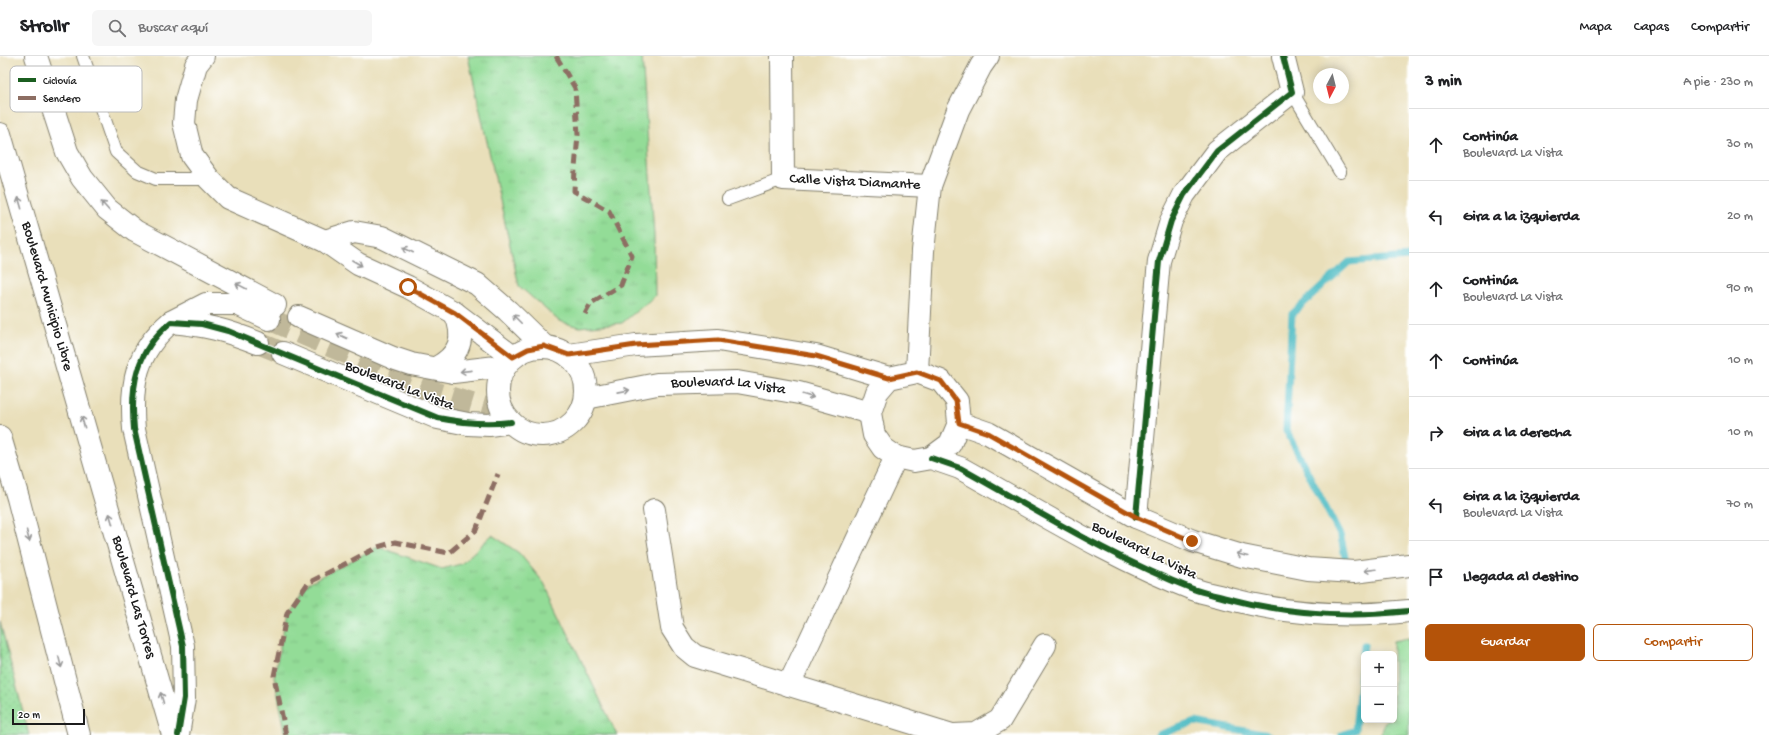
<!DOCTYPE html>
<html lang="es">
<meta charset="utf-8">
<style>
body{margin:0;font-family:"Gochi Hand",sans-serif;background:#f6f6f6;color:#202124}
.controls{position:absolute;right:12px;bottom:12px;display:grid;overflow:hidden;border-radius:6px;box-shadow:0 2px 10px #0003}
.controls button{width:36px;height:36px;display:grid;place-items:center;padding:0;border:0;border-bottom:1px solid #e0e0e0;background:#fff;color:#202124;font:20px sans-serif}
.compass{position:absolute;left:1313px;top:12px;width:36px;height:36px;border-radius:50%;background:#fff;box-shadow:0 2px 10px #0003;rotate:187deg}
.scale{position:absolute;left:12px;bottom:10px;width:73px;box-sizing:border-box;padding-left:4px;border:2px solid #1c1c1c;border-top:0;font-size:11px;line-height:14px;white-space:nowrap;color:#1c1c1c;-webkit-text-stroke:3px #fff;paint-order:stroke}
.stop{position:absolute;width:12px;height:12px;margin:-9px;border:3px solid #b45309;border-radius:50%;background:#fff}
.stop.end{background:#b45309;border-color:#fff;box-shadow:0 1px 4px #0008}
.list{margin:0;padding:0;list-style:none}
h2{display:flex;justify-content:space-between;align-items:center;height:52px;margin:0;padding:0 16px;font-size:17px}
h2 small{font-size:13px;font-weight:400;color:#757577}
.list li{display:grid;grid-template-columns:26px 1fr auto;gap:12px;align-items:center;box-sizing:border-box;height:72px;padding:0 16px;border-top:1px solid #e0e0e0}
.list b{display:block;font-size:15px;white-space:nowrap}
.list p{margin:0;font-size:13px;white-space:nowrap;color:#757577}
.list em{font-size:13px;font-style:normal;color:#757577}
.actions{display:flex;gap:8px;padding:12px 16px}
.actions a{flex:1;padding:9px 0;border:1px solid #b45309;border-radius:6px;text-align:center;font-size:14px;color:#b45309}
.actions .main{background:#b45309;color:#fff}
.icon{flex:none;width:22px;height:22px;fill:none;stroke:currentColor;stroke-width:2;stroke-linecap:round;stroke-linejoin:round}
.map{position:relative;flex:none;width:1409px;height:679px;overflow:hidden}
header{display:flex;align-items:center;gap:24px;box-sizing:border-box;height:56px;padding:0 20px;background:#fff;border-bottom:1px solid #e0e0e0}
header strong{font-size:19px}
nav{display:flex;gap:22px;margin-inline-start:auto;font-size:14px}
.search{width:280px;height:36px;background:#f6f6f6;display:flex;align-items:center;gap:10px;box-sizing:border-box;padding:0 14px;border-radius:6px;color:#757577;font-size:15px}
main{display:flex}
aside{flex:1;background:#fff}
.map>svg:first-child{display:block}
.grass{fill:url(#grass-tufts);stroke:#587c5a}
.park{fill:url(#park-dots);stroke:#587c5a}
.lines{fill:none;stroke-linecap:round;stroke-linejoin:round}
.stream{stroke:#4dbbc3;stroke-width:7}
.street-tunnel{stroke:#c0b89a;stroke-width:22;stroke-dasharray:22 11;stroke-linecap:butt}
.lane-casing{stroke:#827e6b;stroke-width:14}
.street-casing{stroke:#827e6b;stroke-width:24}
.secondary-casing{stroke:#827e6b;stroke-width:24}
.lane{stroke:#fff;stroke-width:12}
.street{stroke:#fff;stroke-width:22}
.secondary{stroke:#fff;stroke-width:22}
.quiet{stroke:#8d6e63;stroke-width:5;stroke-dasharray:10 5;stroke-linecap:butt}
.cycleway-casing{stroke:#fff;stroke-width:8}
.cycleway{stroke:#1b5e20;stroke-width:6}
.oneway{stroke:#999}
.route{stroke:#b45309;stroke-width:5}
.labels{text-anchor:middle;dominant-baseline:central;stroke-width:3;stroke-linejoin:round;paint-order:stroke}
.street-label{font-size:15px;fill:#1c1c1c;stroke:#fff}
.key{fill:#fff;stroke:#bbb;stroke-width:1}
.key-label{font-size:11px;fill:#1c1c1c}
</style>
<header>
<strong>Strollr</strong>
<div class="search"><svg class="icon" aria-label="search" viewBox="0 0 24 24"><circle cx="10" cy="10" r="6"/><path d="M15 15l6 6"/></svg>Buscar aquí</div>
<nav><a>Mapa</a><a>Capas</a><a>Compartir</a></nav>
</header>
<main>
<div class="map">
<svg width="1409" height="679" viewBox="0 0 1409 679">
<defs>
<pattern id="grass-tufts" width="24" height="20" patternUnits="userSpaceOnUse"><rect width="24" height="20" fill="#93dc97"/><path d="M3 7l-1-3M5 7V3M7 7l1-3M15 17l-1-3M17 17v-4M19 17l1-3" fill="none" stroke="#7ebc82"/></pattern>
<pattern id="park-dots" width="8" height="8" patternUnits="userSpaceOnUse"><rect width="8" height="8" fill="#93dc97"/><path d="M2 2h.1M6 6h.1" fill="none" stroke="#7ebc82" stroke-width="1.8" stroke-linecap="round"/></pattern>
</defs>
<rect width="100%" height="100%" fill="#fff"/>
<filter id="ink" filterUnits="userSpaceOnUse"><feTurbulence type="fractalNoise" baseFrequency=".025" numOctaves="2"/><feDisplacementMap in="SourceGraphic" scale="8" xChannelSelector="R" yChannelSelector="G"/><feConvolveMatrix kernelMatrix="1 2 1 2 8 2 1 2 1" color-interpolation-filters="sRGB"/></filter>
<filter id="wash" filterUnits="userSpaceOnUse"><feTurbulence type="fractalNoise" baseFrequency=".012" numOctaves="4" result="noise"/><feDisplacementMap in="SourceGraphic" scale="16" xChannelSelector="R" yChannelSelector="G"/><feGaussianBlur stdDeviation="0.9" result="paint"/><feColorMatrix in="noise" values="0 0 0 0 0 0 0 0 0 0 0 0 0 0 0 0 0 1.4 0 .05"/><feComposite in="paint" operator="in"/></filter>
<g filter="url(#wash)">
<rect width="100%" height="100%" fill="#e9dfba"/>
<path class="grass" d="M468 0H642L654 179 655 240 622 267 579 271 559 265 519 230Z
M492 479 519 497 544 527 617 679H286L274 620 287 557 308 527 378 491 442 513 461 508Z
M1409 582V679H1379L1386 664H1394L1393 585Z"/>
<path class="park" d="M0 566 29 679H0Z"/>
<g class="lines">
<path class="stream" d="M1346 506 1341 481 1286 374 1292 258 1349 206 1409 201
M1158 679 1195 666 1268 679
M1342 679 1355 674 1364 589"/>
</g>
</g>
<g filter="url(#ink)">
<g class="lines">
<path class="street-tunnel" d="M269 263 439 338 505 358
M258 287 283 297"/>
<defs>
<path id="lane" d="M83 0 116 96 137 115 156 123H209
M1292 36 1340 116
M728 143 783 123"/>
<g id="street">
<path d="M36 0 67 96 82 122 107 153 135 175 275 249"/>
<path d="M203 0 196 9 186 44 184 67 192 100 209 123 228 142 325 185 358 208 408 231 455 257 513 301"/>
<path id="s1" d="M782 0 783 123 930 130"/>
<path d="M325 185 354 176 382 181 477 228 508 255 544 290"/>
<path d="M299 261 393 302 411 308 453 316 505 310"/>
<path d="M171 266 206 248H237L269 263"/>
<circle cx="542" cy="335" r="44"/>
<path d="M283 297 438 362 468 368 489 369 511 366"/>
<path d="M569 299 636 289 718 284 816 300 889 322"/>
<path d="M436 312C460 299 466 282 455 257"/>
<path d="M917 316 923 195 930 130 958 54 981 10 988 0"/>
<path d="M917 316 941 325 957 345 959 367 950 388 931 402 914 405 896 401 883 392 874 379 870 357 877 336 889 322Z"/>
<path id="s2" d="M586 342 657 328 737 326 799 337 870 357"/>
<path d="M959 367 988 377 1136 461 1193 485 1242 500 1308 513 1354 516 1409 509"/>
<path d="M931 402 960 412C1036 454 1112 502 1193 533 1204 537 1215 539 1226 542 1285 558 1348 562 1409 555"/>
<path d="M654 454 672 572 684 591 695 600 952 679"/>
<path d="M1136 461 1159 205 1171 165 1184 139 1217 95 1292 36 1283 0"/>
<path d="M789 629 896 401"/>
<path d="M178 679 184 642 183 590 134 373C130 329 136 295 171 266 206 269 225 274 258 287"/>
<path d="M954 679 976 678 1000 664 1045 589"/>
</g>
<g id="secondary">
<path id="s3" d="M0 78 173 679"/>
<path d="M0 381 18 442 79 679"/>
</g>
</defs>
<use href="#lane" class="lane-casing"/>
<use href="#street" class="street-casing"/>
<use href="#secondary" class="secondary-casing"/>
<use href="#lane" class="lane"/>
<use href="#street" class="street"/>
<use href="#secondary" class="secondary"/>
<path class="quiet" d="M556 0 575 32 578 79 575 112 574 135 609 155 632 200 621 229 591 247 584 260
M286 679 274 620 287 557 308 527 378 491 395 486 449 497 476 474 498 418"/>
<defs>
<path id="cycleway" d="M931 402 960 412C1036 454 1112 502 1193 533 1204 537 1215 539 1226 542 1285 558 1348 562 1409 555
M1136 461 1159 205 1171 165 1184 139 1217 95 1292 36 1283 0
M178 679 184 642 183 590 134 373C130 329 136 295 171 266L202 268 228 275 438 362C463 367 485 369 511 366"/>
</defs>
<use href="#cycleway" class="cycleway-casing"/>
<use href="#cycleway" class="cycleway"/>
</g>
<defs><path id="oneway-shaft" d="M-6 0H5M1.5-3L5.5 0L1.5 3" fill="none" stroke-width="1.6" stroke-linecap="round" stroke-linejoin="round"/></defs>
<g class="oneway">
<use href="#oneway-shaft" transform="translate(20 147) rotate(-106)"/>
<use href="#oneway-shaft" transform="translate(105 150) rotate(-132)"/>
<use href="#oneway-shaft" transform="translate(408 194) rotate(-153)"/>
<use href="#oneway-shaft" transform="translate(357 207) rotate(30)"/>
<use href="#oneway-shaft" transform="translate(241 230) rotate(-152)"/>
<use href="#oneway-shaft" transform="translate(517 263) rotate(-135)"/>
<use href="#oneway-shaft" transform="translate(342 280) rotate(-156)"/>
<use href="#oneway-shaft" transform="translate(466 315) rotate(174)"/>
<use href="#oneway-shaft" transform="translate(624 335) rotate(-11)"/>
<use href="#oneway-shaft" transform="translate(808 340) rotate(16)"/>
<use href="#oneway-shaft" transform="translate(83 366) rotate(-106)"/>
<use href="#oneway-shaft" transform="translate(111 463) rotate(-106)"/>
<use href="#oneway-shaft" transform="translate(28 480) rotate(76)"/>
<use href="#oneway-shaft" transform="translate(1242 499) rotate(-166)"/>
<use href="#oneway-shaft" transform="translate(1370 514) rotate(173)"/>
<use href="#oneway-shaft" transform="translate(60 606) rotate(76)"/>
<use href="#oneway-shaft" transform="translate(162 642) rotate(-106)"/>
</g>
</g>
<g class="lines" filter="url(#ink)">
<path class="route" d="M408 231 455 257 513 301 528 293 544 290 569 299 636 289 718 284 816 300 889 322 917 316 941 325 956 345 959 367 988 377 1136 461 1192 485"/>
</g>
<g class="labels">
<g class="street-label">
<text stroke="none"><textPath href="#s1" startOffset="195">Calle Vista Diamante</textPath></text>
<text stroke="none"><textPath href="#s3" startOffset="169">Boulevard Municipio Libre</textPath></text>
<text transform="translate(399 330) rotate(21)">Boulevard La Vista</text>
<text stroke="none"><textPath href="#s2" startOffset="144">Boulevard La Vista</textPath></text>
<text transform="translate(1144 495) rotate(26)">Boulevard La Vista</text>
<text stroke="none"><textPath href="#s3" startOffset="482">Boulevard Las Torres</textPath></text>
</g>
</g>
<rect x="10" y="10" width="132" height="46" rx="6" class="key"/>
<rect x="18" y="22" width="18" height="4" fill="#1b5e20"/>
<rect x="18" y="40" width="18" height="4" fill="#8d6e63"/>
<g class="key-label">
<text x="43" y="28">Ciclovía</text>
<text x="43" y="46">Sendero</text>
</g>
</svg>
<div class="controls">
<button>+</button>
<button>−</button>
</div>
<svg class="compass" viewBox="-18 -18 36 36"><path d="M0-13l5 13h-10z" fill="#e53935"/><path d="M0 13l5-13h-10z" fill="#757577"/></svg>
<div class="scale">20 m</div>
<div class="stop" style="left:408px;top:231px"></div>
<div class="stop end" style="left:1192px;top:485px"></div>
</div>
<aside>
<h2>3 min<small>A pie · 230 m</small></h2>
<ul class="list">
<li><svg class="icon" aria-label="ahead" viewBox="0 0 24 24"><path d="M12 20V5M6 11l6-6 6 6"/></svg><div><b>Continúa</b><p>Boulevard La Vista</p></div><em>30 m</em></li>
<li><svg class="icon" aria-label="left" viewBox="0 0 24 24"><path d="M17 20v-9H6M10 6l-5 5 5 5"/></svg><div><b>Gira a la izquierda</b></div><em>20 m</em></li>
<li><svg class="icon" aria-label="ahead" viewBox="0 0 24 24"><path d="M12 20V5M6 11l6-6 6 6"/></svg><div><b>Continúa</b><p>Boulevard La Vista</p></div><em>90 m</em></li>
<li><svg class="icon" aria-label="ahead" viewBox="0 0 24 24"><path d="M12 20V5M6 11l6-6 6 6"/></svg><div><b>Continúa</b></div><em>10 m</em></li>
<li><svg class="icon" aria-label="right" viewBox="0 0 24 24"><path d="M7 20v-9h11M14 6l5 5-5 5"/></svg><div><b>Gira a la derecha</b></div><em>10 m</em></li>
<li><svg class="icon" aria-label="left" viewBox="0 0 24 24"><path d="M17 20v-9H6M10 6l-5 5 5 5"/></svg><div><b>Gira a la izquierda</b><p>Boulevard La Vista</p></div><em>70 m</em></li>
<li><svg class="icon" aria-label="arrive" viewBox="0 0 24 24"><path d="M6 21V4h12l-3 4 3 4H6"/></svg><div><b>Llegada al destino</b></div></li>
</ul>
<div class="actions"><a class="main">Guardar</a><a>Compartir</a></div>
</aside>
</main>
